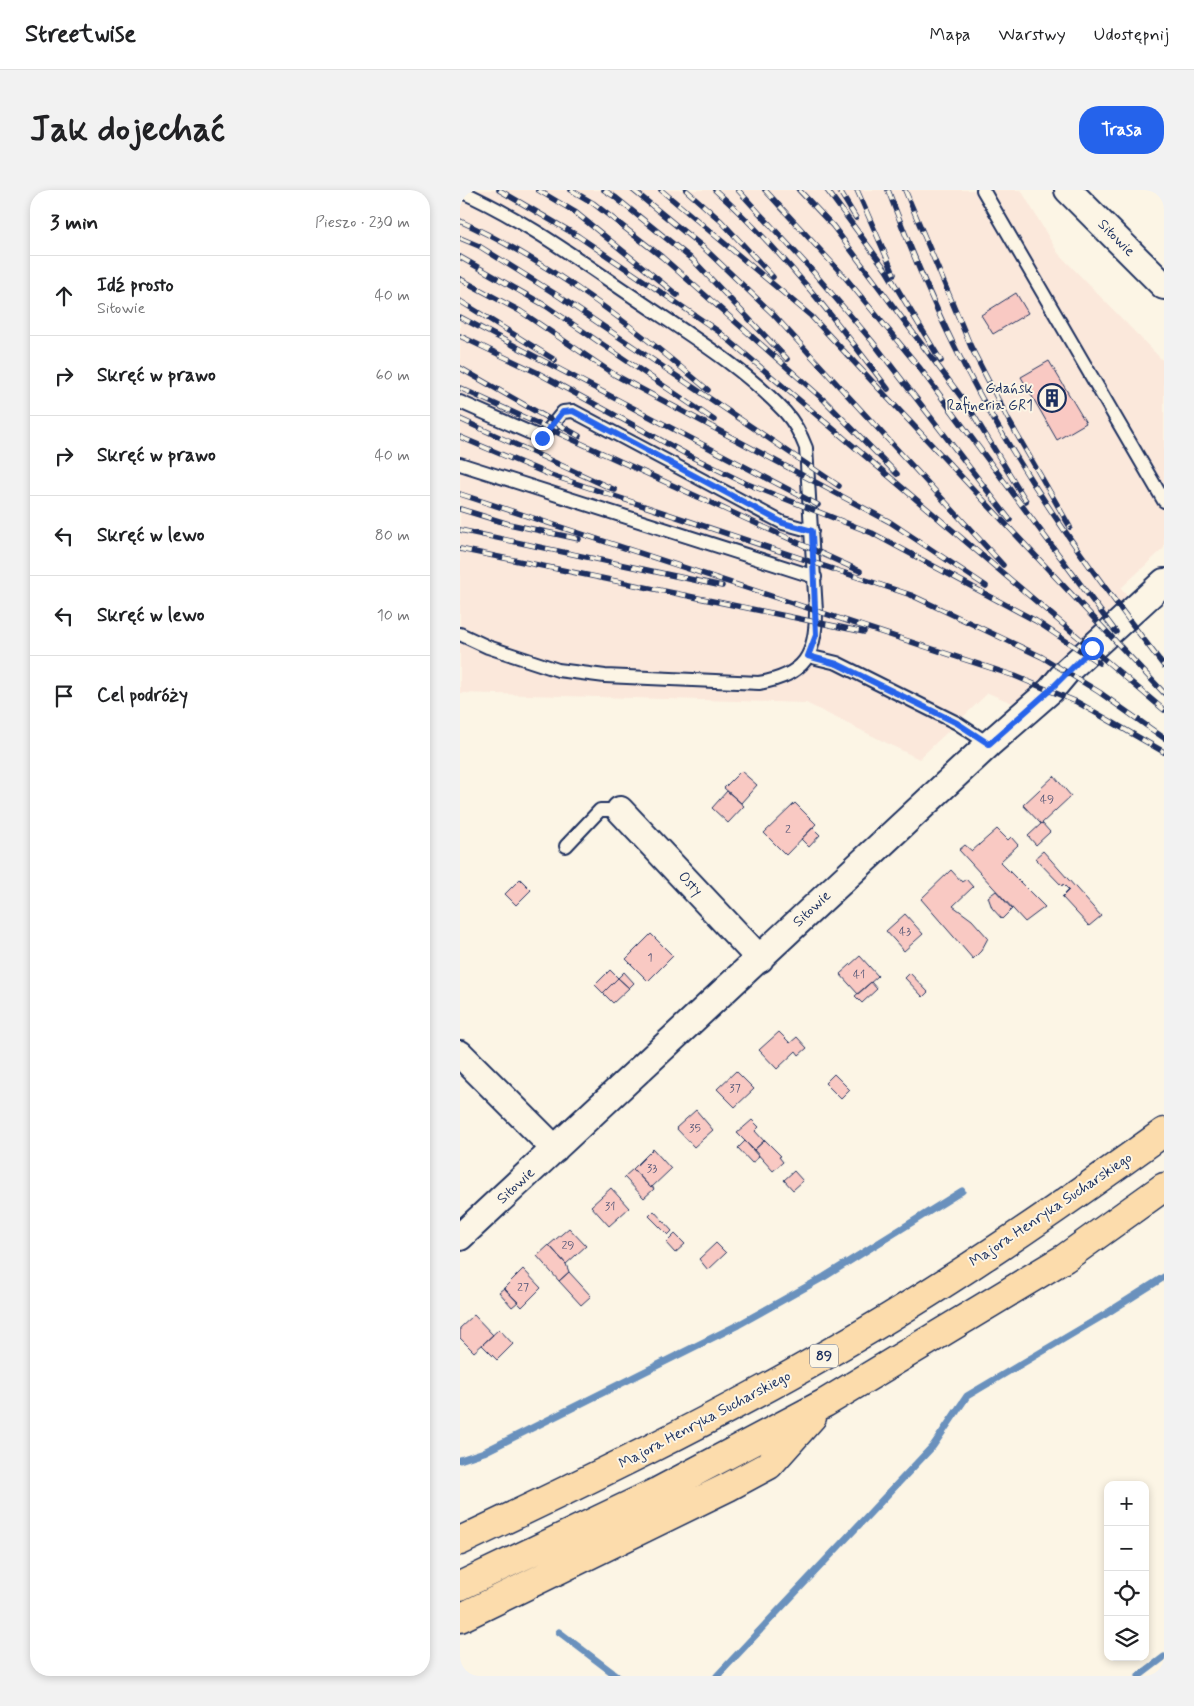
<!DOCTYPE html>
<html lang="pl">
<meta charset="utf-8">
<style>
body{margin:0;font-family:Mynerve,sans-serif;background:#f2f2f2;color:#202124}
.controls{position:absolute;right:15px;bottom:15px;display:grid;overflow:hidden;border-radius:10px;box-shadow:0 2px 8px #0003}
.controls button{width:45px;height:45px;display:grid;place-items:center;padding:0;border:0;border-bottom:1px solid #e0e0e0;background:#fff;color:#202124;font:25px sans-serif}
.stop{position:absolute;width:15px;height:15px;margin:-11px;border:4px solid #2563eb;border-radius:50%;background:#fff}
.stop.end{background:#2563eb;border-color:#fff;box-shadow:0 1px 5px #0008}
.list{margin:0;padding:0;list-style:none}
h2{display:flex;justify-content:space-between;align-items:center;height:65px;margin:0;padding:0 20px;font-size:21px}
h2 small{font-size:16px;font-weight:400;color:#757577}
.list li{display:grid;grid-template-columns:32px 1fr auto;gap:15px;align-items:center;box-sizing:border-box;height:80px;padding:0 20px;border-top:1px solid #e0e0e0}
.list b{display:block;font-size:19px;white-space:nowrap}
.list p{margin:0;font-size:16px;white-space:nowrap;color:#757577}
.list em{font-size:16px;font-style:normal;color:#757577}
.icon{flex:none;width:28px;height:28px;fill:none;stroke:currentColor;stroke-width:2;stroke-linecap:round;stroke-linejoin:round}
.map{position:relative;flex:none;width:704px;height:1486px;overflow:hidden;border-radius:20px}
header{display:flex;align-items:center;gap:30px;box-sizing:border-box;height:70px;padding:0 25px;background:#fff;border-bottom:1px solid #e0e0e0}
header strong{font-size:24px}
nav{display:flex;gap:28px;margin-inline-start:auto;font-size:18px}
.intro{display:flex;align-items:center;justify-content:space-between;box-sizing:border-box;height:120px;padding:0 30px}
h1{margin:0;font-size:35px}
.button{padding:12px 22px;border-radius:20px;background:#2563eb;color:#fff;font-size:18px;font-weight:700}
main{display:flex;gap:30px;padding:0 30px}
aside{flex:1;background:#fff;border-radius:20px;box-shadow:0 2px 8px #0003}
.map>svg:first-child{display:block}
.built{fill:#fbe8db}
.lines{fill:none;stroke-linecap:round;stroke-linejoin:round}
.stream{stroke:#6a91bd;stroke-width:7}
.building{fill:#f9c9c3;stroke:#1b2f5e}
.lane-casing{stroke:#1b2f5e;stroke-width:16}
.street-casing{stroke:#1b2f5e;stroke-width:30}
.highway-casing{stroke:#1b2f5e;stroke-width:31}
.lane{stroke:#fcf5e5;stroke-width:12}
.street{stroke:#fcf5e5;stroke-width:26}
.highway{stroke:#fcdcac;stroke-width:28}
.rail-casing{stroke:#1b2f5e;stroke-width:5.5}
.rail{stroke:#fcf5e5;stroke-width:4;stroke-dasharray:11;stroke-linecap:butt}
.route{stroke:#2563eb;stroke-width:6}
.labels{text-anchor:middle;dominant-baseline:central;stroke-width:4;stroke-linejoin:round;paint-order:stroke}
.number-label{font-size:12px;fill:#525677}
.shield{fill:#fcf5e5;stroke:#5e6a86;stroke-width:1}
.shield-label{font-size:14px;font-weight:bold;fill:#1b2f5e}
.street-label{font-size:15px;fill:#1b2f5e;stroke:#fcf5e5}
.poi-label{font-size:15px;fill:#1b2f5e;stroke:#fcf5e5;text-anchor:end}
</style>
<header>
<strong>Streetwise</strong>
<nav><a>Mapa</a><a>Warstwy</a><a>Udostępnij</a></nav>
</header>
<div class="intro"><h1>Jak dojechać</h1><a class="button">Trasa</a></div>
<main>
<aside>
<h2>3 min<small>Pieszo · 230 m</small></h2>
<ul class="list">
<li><svg class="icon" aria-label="ahead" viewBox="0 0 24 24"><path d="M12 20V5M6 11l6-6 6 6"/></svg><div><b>Idź prosto</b><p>Sitowie</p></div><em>40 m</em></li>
<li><svg class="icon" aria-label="right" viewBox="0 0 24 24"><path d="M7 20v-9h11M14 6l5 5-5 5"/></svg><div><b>Skręć w prawo</b></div><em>60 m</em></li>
<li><svg class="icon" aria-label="right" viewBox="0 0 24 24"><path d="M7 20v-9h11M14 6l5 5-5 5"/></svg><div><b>Skręć w prawo</b></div><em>40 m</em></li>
<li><svg class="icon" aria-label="left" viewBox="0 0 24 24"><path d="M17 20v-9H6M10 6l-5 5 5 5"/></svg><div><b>Skręć w lewo</b></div><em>80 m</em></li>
<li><svg class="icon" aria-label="left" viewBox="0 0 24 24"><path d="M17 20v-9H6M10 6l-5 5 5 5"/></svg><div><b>Skręć w lewo</b></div><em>10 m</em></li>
<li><svg class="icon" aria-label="arrive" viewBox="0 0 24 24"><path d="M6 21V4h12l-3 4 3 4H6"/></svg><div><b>Cel podróży</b></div></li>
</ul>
</aside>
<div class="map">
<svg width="704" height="1486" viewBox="0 0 704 1486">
<rect width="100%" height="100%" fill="#fcf5e5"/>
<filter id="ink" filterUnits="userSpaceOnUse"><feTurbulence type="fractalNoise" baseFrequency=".02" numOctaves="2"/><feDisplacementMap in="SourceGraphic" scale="10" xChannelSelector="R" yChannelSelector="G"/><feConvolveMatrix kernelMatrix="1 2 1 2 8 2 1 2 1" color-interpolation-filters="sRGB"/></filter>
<g filter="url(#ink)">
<path class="built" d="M0 0H561L598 63 704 172V358L661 398 668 407 557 515 528 503 459 569 346 513 0 503Z"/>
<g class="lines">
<path class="stream" d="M0 1270 24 1262 278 1135 364 1087 502 1001
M99 1442 157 1486
M257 1486 473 1256 507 1206 644 1125 704 1087
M679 1486 704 1467"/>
</g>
<path class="building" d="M556 103 568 123 533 144 521 125Z
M589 171 626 233 597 250 561 187Z
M281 581 297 595 281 613 264 598Z
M594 586 611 606 581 634 563 615Z
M267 601 284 616 268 633 252 618Z
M335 613 356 634 326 665 304 643Z
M582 633 590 642 576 655 568 646Z
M353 638 360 645 349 657 341 649Z
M537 639 548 650 551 647 558 655 540 672 585 717 565 732 499 660 505 655 512 661Z
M583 661 641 726 629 736 602 707 609 700 603 694 602 696 575 668Z
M491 680 502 692 506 689 513 697 493 716 512 730 528 748 521 761 513 769 461 709Z
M60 689 71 700 56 715 45 704Z
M536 701 552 719 542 729 532 718 528 707Z
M445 724 463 744 444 761 426 741Z
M191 744 213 766 188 791 166 769Z
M400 766 418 786 398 804 380 784Z
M150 780 158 788 143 803 135 795Z
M164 782 174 793 169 798 158 788Z
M450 783 468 802 463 807 445 788Z
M158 788 169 798 153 813 143 803Z
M411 792 417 799 402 813 395 806Z
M319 842 330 853 337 847 347 858 339 865 336 861 317 879 299 860Z
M276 881 294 899 275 917 257 899Z
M374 884 390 900 381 909 365 893Z
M236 920 253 940 234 957 216 938Z
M292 930 299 937 295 941 304 951 294 960 277 943Z
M305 950 321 966 319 967 323 972 313 981 294 960Z
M285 951 299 967 292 973 278 958Z
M193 959 211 979 191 998 173 979Z
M173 979 191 998 192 996 194 999 184 1008 164 987Z
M334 981 343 991 333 1000 324 990Z
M151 998 169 1018 149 1036 131 1016Z
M194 1021 212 1041 208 1045 189 1026Z
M109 1038 126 1056 106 1074 89 1055Z
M215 1044 225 1054 215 1063 206 1053Z
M256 1053 266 1063 248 1080 239 1069Z
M89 1055 106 1074 109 1082 99 1091 77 1066Z
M63 1079 81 1098 62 1117 44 1098Z
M109 1082 131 1106 121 1115 99 1091Z
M44 1098 58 1112 52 1117 39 1102Z
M14 1125 33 1145 14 1162 0 1148V1138Z
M39 1139 53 1154 37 1170 22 1155Z"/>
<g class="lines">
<defs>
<path id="lane" d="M523 0 704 311
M0 1C64 29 120 71 178 110 228 144 283 177 325 222 335 233 341 245 346 258L356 421C356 465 345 485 299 493L145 486 98 480 28 457 0 444
M0 212 82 248 103 222 113 221 323 333 352 341
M0 274 355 387
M348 466 377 473 497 533 529 554
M106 656 140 620H160"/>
<path id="street" d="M608 0 704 96
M160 620 300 769
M0 864 95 959
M0 1047 529 554 591 500 607 481 704 392"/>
<path id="highway" d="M0 1351C125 1292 249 1232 369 1163 485 1097 596 1020 704 942
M0 1396 197 1302 365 1213 605 1068 704 997
M0 1428 268 1297 309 1275 352 1227"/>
</defs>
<use href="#lane" class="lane-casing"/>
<use href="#street" class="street-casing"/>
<use href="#highway" class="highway-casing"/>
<use href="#lane" class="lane"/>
<use href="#street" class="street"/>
<use href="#highway" class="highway"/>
<defs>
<path id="rail" d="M39 0 118 46 258 141 704 520
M78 0 115 22 217 105
M111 0 133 13 202 67 364 210 437 284
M144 0 155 7 233 70 327 169
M173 0 244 58 312 123 543 375
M201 0 351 126 704 503
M226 0 261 31 313 87
M255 0C321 59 375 129 428 199
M278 0 349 77 412 151 550 330
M305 0 384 86 459 177 656 442
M339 0 373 36 508 216 566 311
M367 0 426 80 481 171
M379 0 396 28
M397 0 434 84
M428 0C451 60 475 120 505 177 560 283 631 381 704 476
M445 0 511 157 548 229 610 337
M0 31C92 73 172 135 248 200
M0 48 19 56 97 105 379 296
M0 67 86 116 254 230
M0 89 60 121 155 185 430 332 526 396
M0 111 95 170
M0 127 358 315
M0 146 76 182 228 265 285 293 412 343 576 431 639 473
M0 178 119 246
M0 198 400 381
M0 229 155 300
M0 247 88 284 451 405 582 467 639 502 704 548
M0 304 555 486 617 512 704 562
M0 319 49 334 119 349
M0 340 262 396
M0 359 404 442"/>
</defs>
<use href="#rail" class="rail-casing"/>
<use href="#rail" class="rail"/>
</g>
</g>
<g class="lines" filter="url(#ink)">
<path class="route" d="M82 248 103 222 113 221 323 333 352 341 356 445 348 466 377 474 497 533 529 554 590 500 632 458"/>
</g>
<defs>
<symbol id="building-ring" viewBox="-11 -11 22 22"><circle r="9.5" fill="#fcf5e5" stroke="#1b2f5e" stroke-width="1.5"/><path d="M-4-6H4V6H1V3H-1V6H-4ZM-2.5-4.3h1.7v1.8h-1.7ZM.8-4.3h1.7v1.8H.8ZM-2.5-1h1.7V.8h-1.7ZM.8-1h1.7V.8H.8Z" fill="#1b2f5e"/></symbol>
</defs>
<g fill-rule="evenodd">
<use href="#building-ring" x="576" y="192" width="32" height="32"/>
</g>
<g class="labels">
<g class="number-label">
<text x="587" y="610">49</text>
<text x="328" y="640">2</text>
<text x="445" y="742">43</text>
<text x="190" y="768">1</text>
<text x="399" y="785">41</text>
<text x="275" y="899">37</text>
<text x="235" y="939">35</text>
<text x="192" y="979">33</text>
<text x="150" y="1017">31</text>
<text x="108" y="1056">29</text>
<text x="63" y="1098">27</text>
</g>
<rect class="shield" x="350" y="1154.5" width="28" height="23" rx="4"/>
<g class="shield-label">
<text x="364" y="1166">89</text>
</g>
<g class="street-label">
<text transform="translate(656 48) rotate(45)">Sitowie</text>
<text transform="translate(230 694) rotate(47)">Osty</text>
<text transform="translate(352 719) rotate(-43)">Sitowie</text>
<text transform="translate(56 996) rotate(-43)">Sitowie</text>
<text transform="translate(591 1020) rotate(-34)">Majora Henryka Sucharskiego</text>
<text transform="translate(245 1230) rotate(-28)">Majora Henryka Sucharskiego</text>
</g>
<g class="poi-label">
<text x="573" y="199">Gdańsk<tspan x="573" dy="17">Rafineria GR1</tspan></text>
</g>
</g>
</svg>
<div class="controls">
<button>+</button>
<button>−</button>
<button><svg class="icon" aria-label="locate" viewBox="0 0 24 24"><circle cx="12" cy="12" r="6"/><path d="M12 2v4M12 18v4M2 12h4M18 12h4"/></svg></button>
<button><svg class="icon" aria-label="layers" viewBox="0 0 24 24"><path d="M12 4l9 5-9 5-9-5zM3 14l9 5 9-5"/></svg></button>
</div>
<div class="stop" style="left:632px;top:458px"></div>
<div class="stop end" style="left:82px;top:248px"></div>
</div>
</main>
